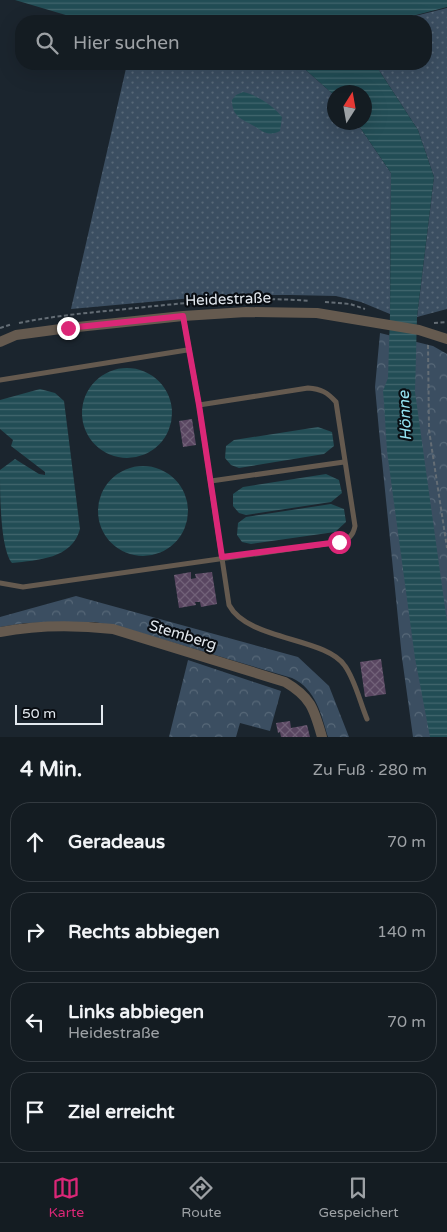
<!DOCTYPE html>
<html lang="de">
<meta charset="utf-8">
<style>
body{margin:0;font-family:"Varela Round",sans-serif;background:#1d252a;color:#f1f3f6}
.compass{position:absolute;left:327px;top:85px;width:45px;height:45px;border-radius:50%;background:#141c22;box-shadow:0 5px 20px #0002;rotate:11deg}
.scale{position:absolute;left:15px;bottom:12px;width:88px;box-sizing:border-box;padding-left:5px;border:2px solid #e3e9ef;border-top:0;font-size:14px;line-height:18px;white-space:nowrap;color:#e3e9ef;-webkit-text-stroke:4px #090d12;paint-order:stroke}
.stop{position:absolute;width:15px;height:15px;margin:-11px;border:4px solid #db2777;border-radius:50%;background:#fff}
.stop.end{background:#db2777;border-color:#fff;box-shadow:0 1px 5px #0008}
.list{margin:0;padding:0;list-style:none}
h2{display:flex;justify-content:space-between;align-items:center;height:65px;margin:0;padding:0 20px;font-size:21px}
h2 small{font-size:16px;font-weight:400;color:#9da1a5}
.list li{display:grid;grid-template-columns:32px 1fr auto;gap:15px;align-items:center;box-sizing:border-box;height:80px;margin:0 10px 10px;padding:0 10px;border:1px solid #333a40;border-radius:20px}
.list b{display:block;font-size:19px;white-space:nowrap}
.list p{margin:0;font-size:16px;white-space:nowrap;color:#9da1a5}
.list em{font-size:16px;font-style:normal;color:#9da1a5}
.icon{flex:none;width:28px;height:28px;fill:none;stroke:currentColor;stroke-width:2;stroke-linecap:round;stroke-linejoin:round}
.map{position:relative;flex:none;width:447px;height:737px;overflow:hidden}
.search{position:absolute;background:#141c22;box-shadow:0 5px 20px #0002;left:15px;right:15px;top:15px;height:55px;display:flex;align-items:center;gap:12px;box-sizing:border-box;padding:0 18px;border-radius:20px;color:#9da1a5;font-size:19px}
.sheet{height:425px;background:#141c22}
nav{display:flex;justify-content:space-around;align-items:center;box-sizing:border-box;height:70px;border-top:1px solid #333a40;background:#141c22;font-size:14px;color:#9da1a5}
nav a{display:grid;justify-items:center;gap:2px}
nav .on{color:#db2777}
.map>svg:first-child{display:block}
.grass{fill:url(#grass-dots)}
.forest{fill:url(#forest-crowns)}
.water{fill:url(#water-rules)}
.building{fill:url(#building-cross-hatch)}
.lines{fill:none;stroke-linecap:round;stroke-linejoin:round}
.path{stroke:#646d75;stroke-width:2;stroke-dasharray:4 2.5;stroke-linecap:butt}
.lane{stroke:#655a4f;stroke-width:5}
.street{stroke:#655a4f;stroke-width:10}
.route{stroke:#db2777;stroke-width:6}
.labels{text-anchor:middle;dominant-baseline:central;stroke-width:4.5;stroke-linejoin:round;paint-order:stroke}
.street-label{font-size:15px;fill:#e3e9ef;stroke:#090d12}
.water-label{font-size:16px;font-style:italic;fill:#95e3f2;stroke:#090d12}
</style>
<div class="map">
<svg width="447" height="737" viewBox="0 0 447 737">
<defs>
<pattern id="grass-dots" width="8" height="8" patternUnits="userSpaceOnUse" patternTransform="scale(1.25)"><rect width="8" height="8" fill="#3b4e61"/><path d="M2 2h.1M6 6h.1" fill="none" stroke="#576878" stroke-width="1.8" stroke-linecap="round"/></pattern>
<pattern id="forest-crowns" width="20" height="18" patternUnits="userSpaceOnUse" patternTransform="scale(1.25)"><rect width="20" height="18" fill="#3b4e61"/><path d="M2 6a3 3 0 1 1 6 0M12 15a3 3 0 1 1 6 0" fill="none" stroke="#576878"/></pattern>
<pattern id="water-rules" width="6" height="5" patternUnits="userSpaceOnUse" patternTransform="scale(1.25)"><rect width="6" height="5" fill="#224d55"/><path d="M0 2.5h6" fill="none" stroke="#42676e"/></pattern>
<pattern id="building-cross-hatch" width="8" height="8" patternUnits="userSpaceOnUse" patternTransform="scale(1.25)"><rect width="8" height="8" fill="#594661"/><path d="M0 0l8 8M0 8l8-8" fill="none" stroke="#716178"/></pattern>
</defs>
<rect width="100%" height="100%" fill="#1b252e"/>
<path class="grass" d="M447 8V309L417 317 434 177 418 130 375 64H426V21H395Z
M127 64H299L334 95V122L357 123 391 173 390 314 361 302 336 296 290 295H226L71 309Z"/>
<path class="forest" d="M380 333 433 346 447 354V737H413L402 658 379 431 375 387Z
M76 596 298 657 329 686 349 737H328C321 714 316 689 292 678L124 628 95 622 25 623 0 627V617Z
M188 660 281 691 270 731 240 723 236 737H169Z"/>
<path class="water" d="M15 0H447V7L393 21H86Z
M299 64H375L418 130 434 177 417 317 415 392 447 622V737H430L415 658 387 451 384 402 383 391 388 378 390 314 391 173 357 123 364 122V92H334V95Z
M243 92C257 95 274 106 282 117L280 131C268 137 264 132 254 126 242 119 232 117 232 100L236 95Z
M82 413a45 45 0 1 1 90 0a45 45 0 1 1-90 0Z
M40 389 55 393 64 401 80 529C72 559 38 560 12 563 0 548 0 493 0 470L15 459 39 474 45 475V472L11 446 13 440 0 429V400Z
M318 427 332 432 334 446 324 454 239 468 231 465 225 458 226 446 234 440Z
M98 511a45 45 0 1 1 90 0a45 45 0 1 1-90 0Z
M326 474 339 480 342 493 331 502 246 515 239 513 233 506V494L243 487Z
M331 504 344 509 346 522 335 532 251 544 242 542 237 535 238 523 246 517Z"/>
<path class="building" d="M192 419 196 445 183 447 179 421Z
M191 572V579L196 578 195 574 212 572 217 604 201 607 200 602H195L196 605 179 608 174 575Z
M381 659 386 694 365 697 360 662Z
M290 721 291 728 307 725 310 737H281L280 732 278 733 276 723Z"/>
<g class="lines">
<path class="path" d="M325 302 350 304 365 309
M19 323C58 315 97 312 136 308 193 302 252 296 310 301
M434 323 447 322
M0 328 12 324
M428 345 429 430 447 548"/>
<path class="lane" d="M183 316 199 405 229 605C248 641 326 637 345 666 355 680 360 702 367 719
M0 380 187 350
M211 481 344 462
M0 583 23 587 339 542C349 539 353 536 355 526L336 402C327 392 321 389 308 388L199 405"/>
<path class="street" d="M0 342 16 335 68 328 183 316 246 312 317 313 419 330 447 339
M0 632C37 625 75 625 113 629L285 682C311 697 314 709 322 737"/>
</g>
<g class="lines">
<path class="route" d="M68 328 183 316 199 405 222 557 339 542"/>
</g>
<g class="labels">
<g class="street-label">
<text transform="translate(228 299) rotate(-2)">Heidestraße</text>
<text transform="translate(183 635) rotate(17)">Stemberg</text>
</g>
<g class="water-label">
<text transform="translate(405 416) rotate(-93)">Hönne</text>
</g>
</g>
</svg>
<svg class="compass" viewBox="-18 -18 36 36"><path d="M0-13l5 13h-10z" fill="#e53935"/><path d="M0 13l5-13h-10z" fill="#9da1a5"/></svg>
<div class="scale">50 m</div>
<div class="stop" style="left:339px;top:542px"></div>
<div class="stop end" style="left:68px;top:328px"></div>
<div class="search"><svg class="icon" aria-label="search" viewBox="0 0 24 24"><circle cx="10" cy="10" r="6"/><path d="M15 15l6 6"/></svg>Hier suchen</div>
</div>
<section class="sheet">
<h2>4 Min.<small>Zu Fuß · 280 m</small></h2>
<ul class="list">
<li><svg class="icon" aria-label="ahead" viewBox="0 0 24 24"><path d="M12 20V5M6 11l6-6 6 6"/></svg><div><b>Geradeaus</b></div><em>70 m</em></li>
<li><svg class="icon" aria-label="right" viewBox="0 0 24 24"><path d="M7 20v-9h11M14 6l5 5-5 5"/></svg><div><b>Rechts abbiegen</b></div><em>140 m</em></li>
<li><svg class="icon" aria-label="left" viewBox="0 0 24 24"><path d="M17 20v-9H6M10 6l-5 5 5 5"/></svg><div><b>Links abbiegen</b><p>Heidestraße</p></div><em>70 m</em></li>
<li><svg class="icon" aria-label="arrive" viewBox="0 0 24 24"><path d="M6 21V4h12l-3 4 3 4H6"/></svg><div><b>Ziel erreicht</b></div></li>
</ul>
</section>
<nav>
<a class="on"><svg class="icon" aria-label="map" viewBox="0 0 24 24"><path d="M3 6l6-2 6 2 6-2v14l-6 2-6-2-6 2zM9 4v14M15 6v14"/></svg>Karte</a>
<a><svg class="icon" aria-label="directions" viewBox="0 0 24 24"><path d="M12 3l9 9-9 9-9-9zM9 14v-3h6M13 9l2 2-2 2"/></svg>Route</a>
<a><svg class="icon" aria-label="saved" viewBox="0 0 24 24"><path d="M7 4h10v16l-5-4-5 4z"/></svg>Gespeichert</a>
</nav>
